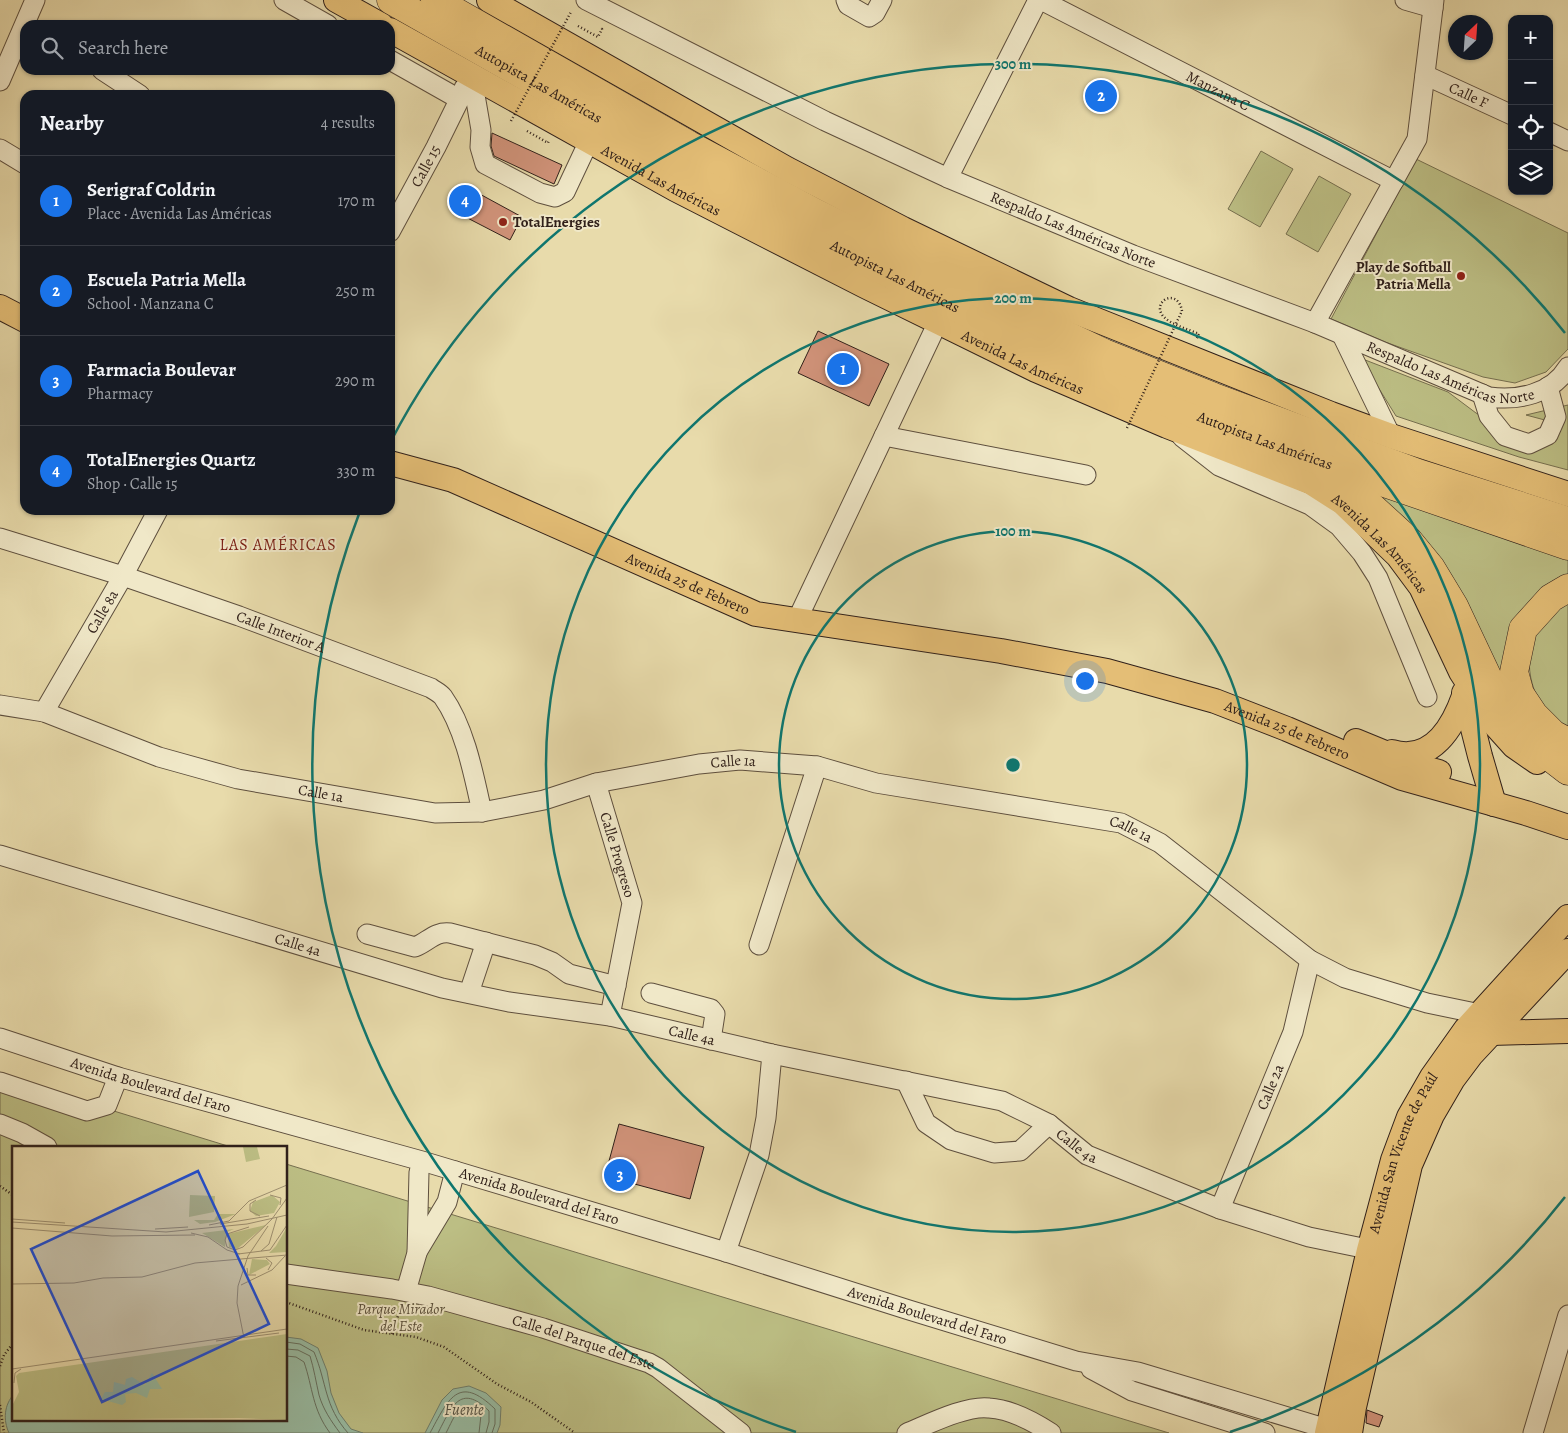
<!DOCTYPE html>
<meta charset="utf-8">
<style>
body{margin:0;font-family:Alegreya,serif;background:#20242c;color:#f1f3f6}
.controls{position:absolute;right:15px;top:15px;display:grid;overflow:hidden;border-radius:10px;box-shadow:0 1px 4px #0004}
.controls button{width:45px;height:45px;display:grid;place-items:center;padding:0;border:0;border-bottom:1px solid #363941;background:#171b24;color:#f1f3f6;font:25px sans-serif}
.compass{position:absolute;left:1448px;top:15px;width:45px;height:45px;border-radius:50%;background:#171b24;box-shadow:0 1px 4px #0004;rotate:25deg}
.you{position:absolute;left:1084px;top:680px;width:18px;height:18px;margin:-12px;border:4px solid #fff;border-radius:50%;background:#1a73e8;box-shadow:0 0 0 8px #1a73e833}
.badge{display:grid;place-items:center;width:32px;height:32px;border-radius:50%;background:#1a73e8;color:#fff;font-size:16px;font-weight:700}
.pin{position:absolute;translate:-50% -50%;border:2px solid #fff;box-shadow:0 1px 5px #0006}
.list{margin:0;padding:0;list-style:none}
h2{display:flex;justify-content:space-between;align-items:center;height:65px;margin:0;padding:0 20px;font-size:21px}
h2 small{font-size:16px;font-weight:400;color:#9ea1a6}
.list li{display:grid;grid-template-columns:32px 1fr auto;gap:15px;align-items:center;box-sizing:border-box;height:90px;padding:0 20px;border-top:1px solid #363941}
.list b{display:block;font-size:19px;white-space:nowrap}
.list p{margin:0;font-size:16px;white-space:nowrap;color:#9ea1a6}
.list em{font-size:16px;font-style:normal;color:#9ea1a6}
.icon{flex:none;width:28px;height:28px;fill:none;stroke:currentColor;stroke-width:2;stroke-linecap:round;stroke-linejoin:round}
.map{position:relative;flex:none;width:1568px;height:1433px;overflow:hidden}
.search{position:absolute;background:#171b24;box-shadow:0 1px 4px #0004;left:20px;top:20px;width:375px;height:55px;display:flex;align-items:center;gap:12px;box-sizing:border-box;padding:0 18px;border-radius:15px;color:#9ea1a6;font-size:19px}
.panel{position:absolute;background:#171b24;box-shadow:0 1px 4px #0004;left:20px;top:90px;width:375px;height:425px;border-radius:15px}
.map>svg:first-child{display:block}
.green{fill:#bcbe84;stroke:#766f4f}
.water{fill:#98bca3;stroke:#6e7e6c}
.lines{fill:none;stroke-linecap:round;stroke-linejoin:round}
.shore{stroke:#646e5e;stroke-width:1}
.building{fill:#d1937a;stroke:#30201a}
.minor-casing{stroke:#5e4f3e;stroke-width:21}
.major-casing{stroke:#30201a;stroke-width:26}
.highway-casing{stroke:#30201a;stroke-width:29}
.path{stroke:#30201a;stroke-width:2.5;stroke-dasharray:1 2.5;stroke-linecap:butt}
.minor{stroke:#f0e8c8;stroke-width:19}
.major{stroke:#e4be76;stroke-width:24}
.highway{stroke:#e4be76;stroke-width:28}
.path-bridge{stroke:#30201a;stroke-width:2.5;stroke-dasharray:1 2.5;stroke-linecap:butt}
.ring{fill:none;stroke:#0f766e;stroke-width:2.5}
.poi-dot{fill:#8f2418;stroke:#f0e8c8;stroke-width:2}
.labels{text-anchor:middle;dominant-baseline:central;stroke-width:4;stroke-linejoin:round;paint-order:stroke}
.street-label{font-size:15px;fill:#30201a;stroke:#f0e8c8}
.poi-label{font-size:15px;font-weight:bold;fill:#30201a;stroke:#f0e8c8;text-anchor:start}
.park-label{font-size:15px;font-style:italic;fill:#5a4f3a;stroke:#f0e8c8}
.neighbourhood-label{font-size:16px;letter-spacing:1px;fill:#7a1f14;stroke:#f0e8c8}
.water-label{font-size:16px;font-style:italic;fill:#4f4f43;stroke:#f0e8c8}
.inset-road{fill:none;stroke:#9e9071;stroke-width:1}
.view{fill:#1d4ed8;fill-opacity:0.15;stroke:#1d4ed8;stroke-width:2.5}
.inset-edge{fill:none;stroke:#30201a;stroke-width:2.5}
.centre{fill:#0f766e;stroke:#f0e8c8;stroke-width:2.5}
.ring-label{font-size:15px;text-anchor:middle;font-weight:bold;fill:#0f766e;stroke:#f0e8c8;stroke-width:4;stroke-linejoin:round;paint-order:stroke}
</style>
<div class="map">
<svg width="1568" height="1433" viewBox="0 0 1568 1433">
<rect width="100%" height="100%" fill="#e8dbab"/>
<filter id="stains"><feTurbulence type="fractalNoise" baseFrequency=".004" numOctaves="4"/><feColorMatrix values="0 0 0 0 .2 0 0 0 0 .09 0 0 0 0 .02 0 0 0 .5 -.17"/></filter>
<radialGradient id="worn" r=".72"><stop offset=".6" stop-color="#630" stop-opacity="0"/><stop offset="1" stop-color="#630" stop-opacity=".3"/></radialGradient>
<path class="green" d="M1261 151 1293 169 1260 227 1228 209Z
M1416 159 1568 233V349L1546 372 1515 383 1483 377 1385 342 1331 319Z
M1319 176 1351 194 1318 252 1286 234Z
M1360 358 1448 392 1476 413 1517 437 1541 435 1556 423 1526 415 1568 405V470L1519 457 1396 416Z
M1377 491 1568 552V579L1502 680 1403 523Z
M1568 599V727C1563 724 1556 721 1552 717 1527 694 1521 649 1542 622 1549 614 1560 606 1568 599Z
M0 1076 231 1147H14V1419H286V1164L1169 1433H0Z"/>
<path class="water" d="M286 1337 301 1339 318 1348 327 1371 331 1393 339 1413 351 1429 363 1433H9C3 1420 4 1405 14 1394V1419H286Z
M469 1386 486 1393 501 1407 500 1425 497 1433H425L442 1400 453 1389Z"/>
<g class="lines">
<path class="shore" d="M286 1342 300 1344 314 1352C327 1383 324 1406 348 1433
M286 1349 298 1350 310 1356C314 1369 316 1382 319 1395 323 1409 331 1421 340 1433
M286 1356 296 1357 304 1362C313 1388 312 1409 330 1433
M430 1433C448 1400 458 1373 495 1409V1424L492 1433
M438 1433C451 1408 460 1382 489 1411V1422L486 1433
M446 1433C455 1416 461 1394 481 1415L479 1433"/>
</g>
<path class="building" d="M492 133 562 165 554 184 494 156 491 146Z
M465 186 522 217 510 240 452 210Z
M818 331 889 364 869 406 798 373Z
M619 1124 704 1147 690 1199 605 1176Z
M1367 1410 1383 1416 1379 1427 1366 1423Z"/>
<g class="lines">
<defs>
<g id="minor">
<path d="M284 0 328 25"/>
<path id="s1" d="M586 0 825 121 948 178 1133 255 1315 323 1489 397C1518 401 1552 394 1568 367"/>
<path d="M846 0 848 5 869 17 875 13 882 0"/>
<path id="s2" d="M1041 0 1394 181"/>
<path d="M1405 0 1433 8"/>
<path d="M390 60 459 99"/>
<path d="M102 70 140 95"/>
<path id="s3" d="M1425 75 1512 115"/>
<path d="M0 81 35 0"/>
<path d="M464 88 475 95 481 130 480 147 485 164 540 193 555 197 565 192 589 141"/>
<path d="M1549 132 1568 141"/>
<path d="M0 149 25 164"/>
<path d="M948 178 1038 0"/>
<path id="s4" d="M390 232 436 147 470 78"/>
<path d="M1315 323 1417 139 1434 0"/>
<path d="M1342 335 1391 436"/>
<path d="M1482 394 1489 416 1505 436 1529 444 1548 435 1556 417 1548 387"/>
<path d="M884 436 1086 475"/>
<path d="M1182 437 1219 466 1310 505 1339 526 1362 553 1378 578 1427 697"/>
<path id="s5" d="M0 538 123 576 239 616 431 688C435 691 440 693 443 697 465 728 474 776 482 812"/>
<path d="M797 620 938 322"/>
<path id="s6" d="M0 705 44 712 159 757 238 779 435 813 482 812 544 800 596 783 699 764 740 760 817 766 876 783 1121 823 1160 843 1310 960 1345 978 1427 1003 1490 1016"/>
<path id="s7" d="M44 712 123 576 158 510"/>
<path id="s8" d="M596 783 632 903 610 1016"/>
<path id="s9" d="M0 855 442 988 509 1002 610 1016 772 1054 1002 1101 1049 1124 1087 1155 1220 1209 1309 1237 1382 1252"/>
<path d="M367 934 415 947C428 942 435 931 450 933L535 955 552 962 569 974 616 986"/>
<path d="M759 945 817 766"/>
<path d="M469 993 486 942"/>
<path d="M651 993 711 1009 715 1014 711 1040"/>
<path id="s10" d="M0 1038 118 1077 422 1161 726 1252 909 1310 1076 1361 1138 1372 1341 1433"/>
<path d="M906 1081 926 1123 951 1140 994 1153 1020 1151 1049 1124"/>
<path d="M0 1082 87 1111 107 1105 118 1077"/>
<path d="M0 1124 22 1133 47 1147"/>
<path id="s11" d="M1220 1209 1293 1032 1310 960"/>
<path d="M417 1252 447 1202 455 1171"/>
<path d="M726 1252 759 1155 766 1118 772 1054"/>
<path id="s12" d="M286 1274 392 1289 428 1296 543 1328 649 1363 658 1368 741 1433"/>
<path d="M406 1291 417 1253 419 1172"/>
<path d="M1091 1369 1132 1391 1265 1433"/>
<path d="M907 1433C929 1424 967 1405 989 1408 1010 1409 1034 1422 1051 1433"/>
<path d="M1533 1433 1568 1315"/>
</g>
<g id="major">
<path d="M336 0 381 25"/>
<path d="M489 0 787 169 903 229 1069 309 1331 414 1391 436 1568 494"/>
<path id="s13" d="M390 30 675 189 865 286 1036 370 1167 426 1310 482 1343 503 1398 556 1421 587 1461 672 1496 726 1514 746 1537 762"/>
<path d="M0 307 25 320"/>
<path id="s14" d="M390 463 453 480 756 614 1001 651 1107 671 1215 701 1287 729 1402 778 1526 813 1568 827"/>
<path d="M1464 693 1480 756 1494 804"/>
<path d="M1356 741 1417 766 1439 772"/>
<path d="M1392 752C1432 764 1453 727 1464 696"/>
<path d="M1491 1033 1568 1031"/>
<path id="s15" d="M1327 1433 1369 1250 1393 1160 1409 1117 1432 1077 1466 1029 1568 917"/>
<path d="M1350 1433 1354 1407 1410 1165 1432 1115 1453 1079 1471 1055 1568 951"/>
</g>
<g id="highway">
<path id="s16" d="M391 0 729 192 1007 333 1191 413 1277 446 1568 546"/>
<path d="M435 0 689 145 814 212 1003 305 1104 353 1214 397 1418 473 1568 521"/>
<path d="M1329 473 1351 488 1408 540 1431 568 1454 606 1505 714 1524 737 1568 771"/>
<path d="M1568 588 1551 598 1523 629 1514 672 1520 694 1534 715 1553 734 1568 742"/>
</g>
</defs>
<use href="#minor" class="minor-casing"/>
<use href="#major" class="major-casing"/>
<use href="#highway" class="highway-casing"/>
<path class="path" d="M578 26 598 37 602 29 600 28
M527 131 548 143 549 140
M1182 311C1178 287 1151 301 1163 316 1171 325 1188 329 1199 334L1196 340
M0 1186 14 1196
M286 1302 364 1330 416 1337 444 1347 497 1384 531 1402 575 1433
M392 1334 401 1307
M0 1366 4 1355 14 1342
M0 1405 4 1433"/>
<use href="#minor" class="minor"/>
<use href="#major" class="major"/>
<use href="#highway" class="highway"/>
<path class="path-bridge" d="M511 121 571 12
M1127 428 1182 311"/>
</g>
<g class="ring">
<circle cx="1013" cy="765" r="234"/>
<circle cx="1013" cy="765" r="467"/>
<path d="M1565 1197A701 701 0 0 1 1230 1432M796 1432A701 701 0 0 1 359 514M391 441A701 701 0 0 1 1565 333"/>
</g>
<g class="poi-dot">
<circle cx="503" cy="222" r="5"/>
<circle cx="1461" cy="276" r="5"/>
</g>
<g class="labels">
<g class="street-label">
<text stroke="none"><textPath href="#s16" startOffset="170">Autopista Las Américas</textPath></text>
<text stroke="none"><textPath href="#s2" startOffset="199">Manzana C</textPath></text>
<text stroke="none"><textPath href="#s3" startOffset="48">Calle F</textPath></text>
<text stroke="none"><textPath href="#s4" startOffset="75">Calle 15</textPath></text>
<text stroke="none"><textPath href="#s13" startOffset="310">Avenida Las Américas</textPath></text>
<text stroke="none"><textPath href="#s1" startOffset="539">Respaldo Las Américas Norte</textPath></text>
<text stroke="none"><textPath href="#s16" startOffset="575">Autopista Las Américas</textPath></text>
<text stroke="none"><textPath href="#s13" startOffset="715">Avenida Las Américas</textPath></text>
<text stroke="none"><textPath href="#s1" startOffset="944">Respaldo Las Américas Norte</textPath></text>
<text stroke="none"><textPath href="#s16" startOffset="980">Autopista Las Américas</textPath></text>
<text stroke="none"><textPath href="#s13" startOffset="1120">Avenida Las Américas</textPath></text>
<text stroke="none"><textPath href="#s14" startOffset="322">Avenida 25 de Febrero</textPath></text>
<text stroke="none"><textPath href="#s7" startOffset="116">Calle 8a</textPath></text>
<text stroke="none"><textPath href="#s5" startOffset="296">Calle Interior A</textPath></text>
<text stroke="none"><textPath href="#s14" startOffset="942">Avenida 25 de Febrero</textPath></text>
<text stroke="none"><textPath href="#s6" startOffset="754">Calle 1a</textPath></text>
<text stroke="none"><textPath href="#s6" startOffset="334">Calle 1a</textPath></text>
<text stroke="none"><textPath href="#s6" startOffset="1159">Calle 1a</textPath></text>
<text stroke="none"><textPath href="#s8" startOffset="75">Calle Progreso</textPath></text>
<text stroke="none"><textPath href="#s9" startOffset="311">Calle 4a</textPath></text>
<text stroke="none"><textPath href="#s9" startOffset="716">Calle 4a</textPath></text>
<text stroke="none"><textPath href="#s10" startOffset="158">Avenida Boulevard del Faro</textPath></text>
<text stroke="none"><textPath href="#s11" startOffset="132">Calle 2a</textPath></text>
<text stroke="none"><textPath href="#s9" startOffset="1121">Calle 4a</textPath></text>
<text stroke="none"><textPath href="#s15" startOffset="291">Avenida San Vicente de Paúl</textPath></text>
<text stroke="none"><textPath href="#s10" startOffset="562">Avenida Boulevard del Faro</textPath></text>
<text stroke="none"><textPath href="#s10" startOffset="968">Avenida Boulevard del Faro</textPath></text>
<text stroke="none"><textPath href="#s12" startOffset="306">Calle del Parque del Este</textPath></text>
</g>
<g class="poi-label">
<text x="513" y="222">TotalEnergies</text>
<text x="1451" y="267" text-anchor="end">Play de Softball<tspan x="1451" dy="17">Patria Mella</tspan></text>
</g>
<g class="park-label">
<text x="401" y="1309">Parque Mirador<tspan x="401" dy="17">del Este</tspan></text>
</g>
<g class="neighbourhood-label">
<text x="278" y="545">LAS AMÉRICAS</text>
</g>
<g class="water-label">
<text x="464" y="1410">Fuente</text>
</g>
</g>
<g transform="translate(12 1146)">
<rect width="275" height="275" fill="#e8dbab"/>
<path d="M231 1H245L248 13 234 16ZM178 49 203 50 202 66 177 71ZM260 49 268 56 262 67 244 70 238 65 241 56ZM206 68H224L203 76 188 78 182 74H202ZM254 79 225 103 217 101 216 88ZM275 81V106L257 107 264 100ZM222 83 215 86 213 101 190 87ZM240 113 255 114 258 118 237 129ZM275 188V274L227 272 0 274V260L7 246 4 230 7 227Z" fill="#bcbe84"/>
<path d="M140 227 150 243H138L135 252 124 247 113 248 114 256 110 259 89 253 93 246H101L102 236 113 239 114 233 120 231 133 239Z" fill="#98bca3"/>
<path class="inset-road" d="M258 49 269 52 268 59M244 54 238 58V65L248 70M0 73 53 77M260 73 275 52M0 76 154 86 235 78 275 69M208 78 257 70M197 79 217 75 237 55 275 39M237 81 215 88 213 94 215 101 223 104 231 101 260 73M0 82 100 90 183 89M143 83 176 81M179 87 196 91 215 104 228 108M249 105 257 98 265 71M226 108 258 104 275 79M254 112 260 117 256 124M235 122 236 129H244M0 138 62 137 91 132 130 131 183 117 275 109M229 139 260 124 273 110M232 192 225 157 226 140 236 110 256 80M204 195 267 187M0 223 275 183M2 237 3 227 9 223"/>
<path class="view" d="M186 25 257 178 90 256 19 103Z"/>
<rect width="275" height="275" class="inset-edge"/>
</g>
<circle cx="1013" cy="765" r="8" class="centre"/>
<g class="ring-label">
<text x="1013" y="69">300 m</text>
<text x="1013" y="303">200 m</text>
<text x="1013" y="536">100 m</text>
</g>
<rect width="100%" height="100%" filter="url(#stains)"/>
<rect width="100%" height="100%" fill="url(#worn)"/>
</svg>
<div class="controls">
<button>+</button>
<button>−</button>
<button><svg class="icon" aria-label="locate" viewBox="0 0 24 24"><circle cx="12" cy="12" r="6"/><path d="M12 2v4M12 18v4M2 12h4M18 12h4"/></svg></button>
<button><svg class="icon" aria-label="layers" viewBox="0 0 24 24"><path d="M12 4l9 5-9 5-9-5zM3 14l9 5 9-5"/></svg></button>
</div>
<svg class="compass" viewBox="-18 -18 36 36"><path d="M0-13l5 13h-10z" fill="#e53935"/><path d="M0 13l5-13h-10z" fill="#9ea1a6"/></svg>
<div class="you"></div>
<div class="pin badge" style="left:843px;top:369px">1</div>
<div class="pin badge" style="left:1101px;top:96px">2</div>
<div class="pin badge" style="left:620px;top:1175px">3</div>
<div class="pin badge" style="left:465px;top:201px">4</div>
<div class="search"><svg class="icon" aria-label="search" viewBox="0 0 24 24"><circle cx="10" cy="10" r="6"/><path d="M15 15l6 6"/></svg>Search here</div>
<section class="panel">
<h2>Nearby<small>4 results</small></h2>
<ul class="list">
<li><span class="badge">1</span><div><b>Serigraf Coldrin</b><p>Place · Avenida Las Américas</p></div><em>170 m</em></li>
<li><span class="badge">2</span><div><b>Escuela Patria Mella</b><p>School · Manzana C</p></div><em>250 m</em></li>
<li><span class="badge">3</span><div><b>Farmacia Boulevar</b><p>Pharmacy</p></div><em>290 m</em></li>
<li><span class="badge">4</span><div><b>TotalEnergies Quartz</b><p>Shop · Calle 15</p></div><em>330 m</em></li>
</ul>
</section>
</div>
